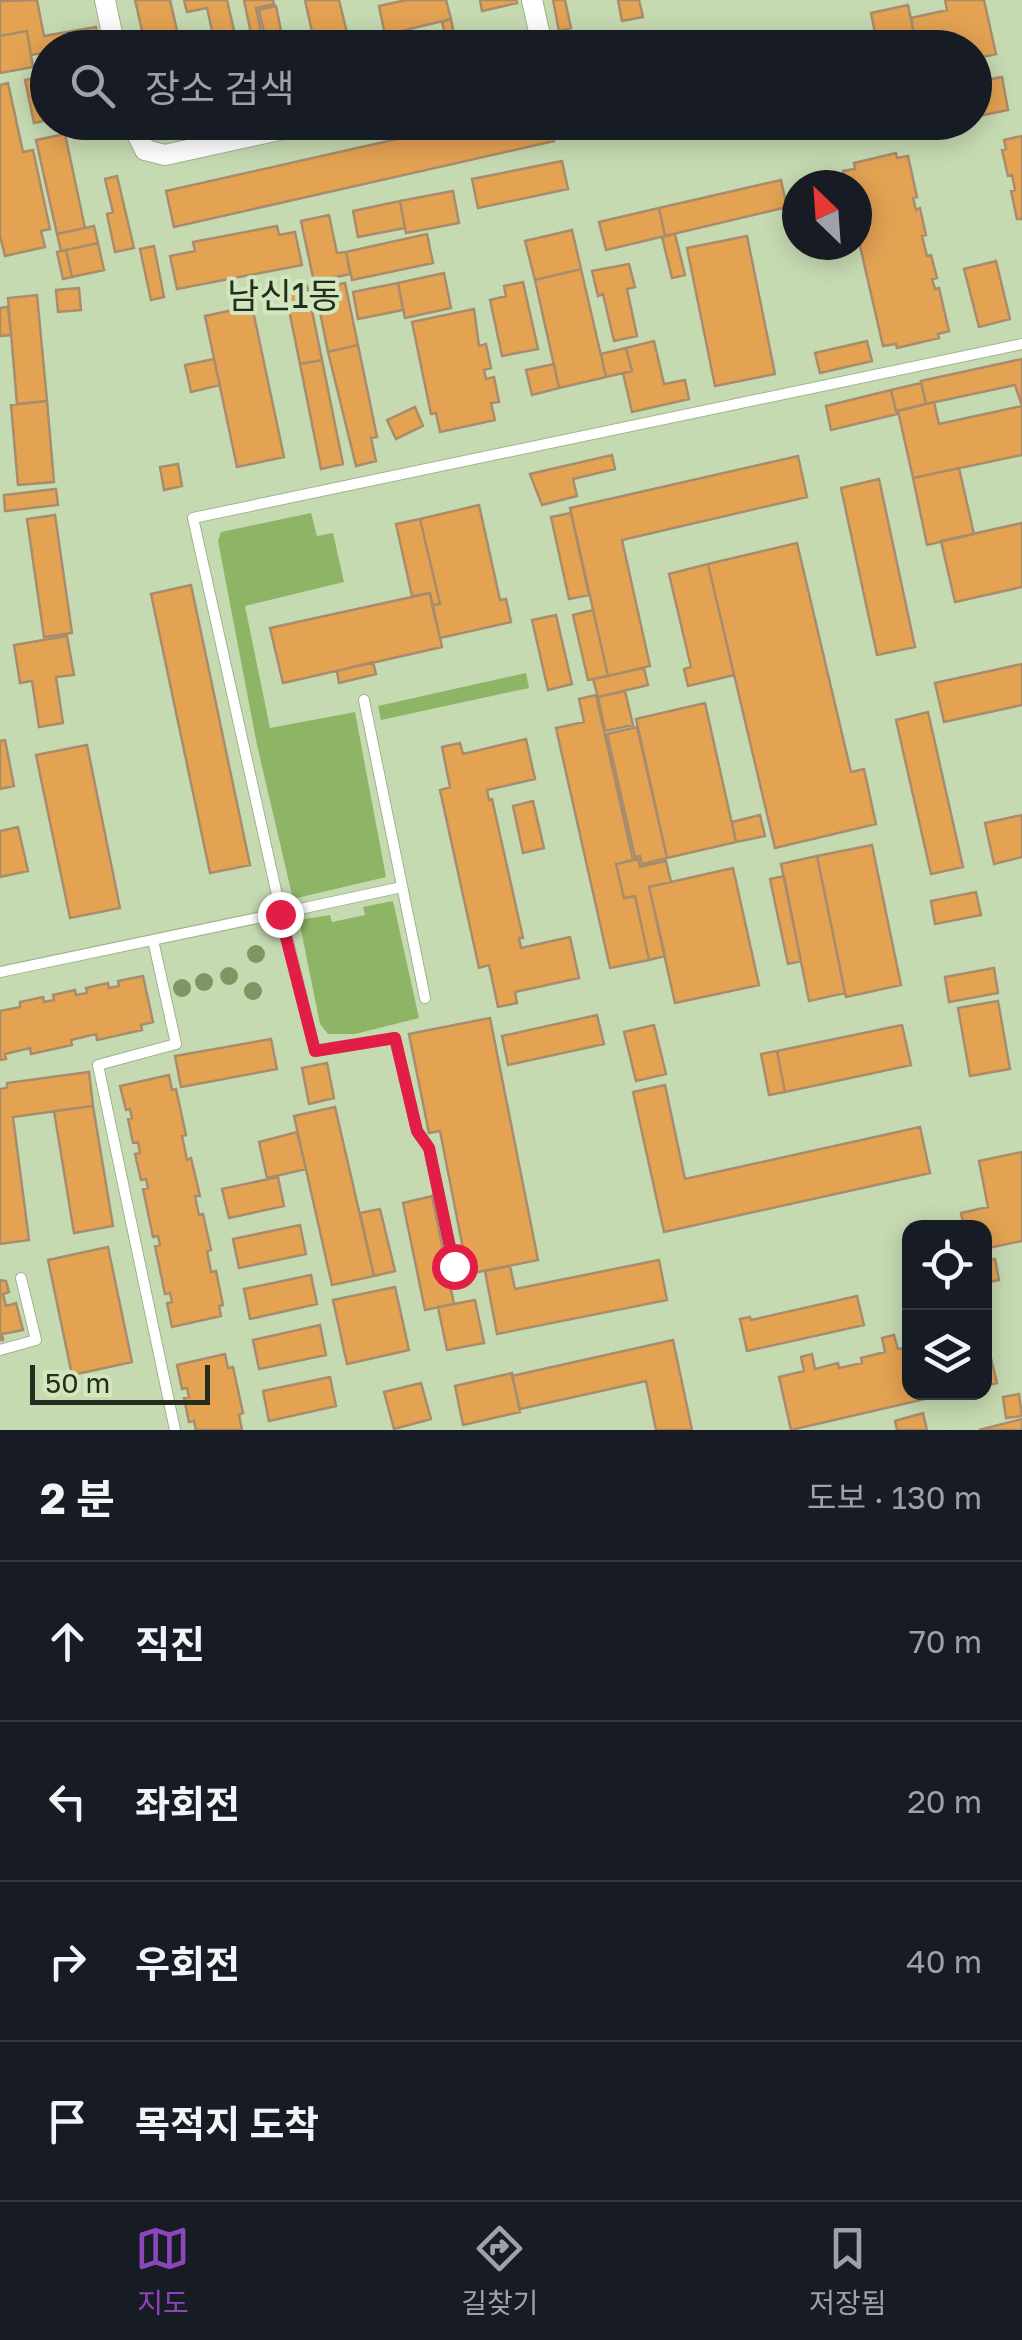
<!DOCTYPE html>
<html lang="ko">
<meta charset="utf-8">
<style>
body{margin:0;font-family:"Golos Text","Noto Sans KR",sans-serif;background:#242831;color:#f1f3f6}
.controls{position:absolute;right:30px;bottom:30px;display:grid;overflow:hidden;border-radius:20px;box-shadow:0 5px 25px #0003}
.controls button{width:90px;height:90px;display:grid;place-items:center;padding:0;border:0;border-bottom:2px solid #363941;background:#171b24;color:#f1f3f6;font:50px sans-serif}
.compass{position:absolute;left:782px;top:170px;width:90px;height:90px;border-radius:50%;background:#171b24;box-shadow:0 5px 25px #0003;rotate:335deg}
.scale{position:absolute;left:30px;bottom:25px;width:180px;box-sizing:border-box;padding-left:10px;border:5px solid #252d1e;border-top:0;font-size:28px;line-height:35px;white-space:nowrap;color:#252d1e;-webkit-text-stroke:8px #d3e7bf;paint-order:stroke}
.stop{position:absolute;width:30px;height:30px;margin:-22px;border:8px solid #e11d48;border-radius:50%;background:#fff}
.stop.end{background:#e11d48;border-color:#fff;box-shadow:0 2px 10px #0008}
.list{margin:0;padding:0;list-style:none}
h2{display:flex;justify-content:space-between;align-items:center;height:130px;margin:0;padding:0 40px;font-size:42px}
h2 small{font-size:32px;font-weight:400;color:#9ea1a6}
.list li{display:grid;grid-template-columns:65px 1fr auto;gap:30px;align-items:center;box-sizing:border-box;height:160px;padding:0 40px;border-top:2px solid #363941}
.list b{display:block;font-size:38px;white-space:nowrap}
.list em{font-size:32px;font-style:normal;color:#9ea1a6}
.icon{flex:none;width:55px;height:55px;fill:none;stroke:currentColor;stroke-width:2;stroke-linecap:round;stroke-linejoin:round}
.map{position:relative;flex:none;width:1022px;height:1430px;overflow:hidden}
.search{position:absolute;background:#171b24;box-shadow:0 5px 25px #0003;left:30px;right:30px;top:30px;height:110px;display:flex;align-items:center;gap:25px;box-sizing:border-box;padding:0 35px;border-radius:55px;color:#9ea1a6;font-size:38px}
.sheet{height:770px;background:#171b24}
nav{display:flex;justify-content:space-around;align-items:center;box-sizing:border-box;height:140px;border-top:2px solid #363941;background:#171b24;font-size:28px;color:#9ea1a6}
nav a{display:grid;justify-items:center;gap:5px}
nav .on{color:#8c46b9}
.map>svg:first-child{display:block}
.green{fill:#8eb565}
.building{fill:#e4a353;stroke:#a98c6b;stroke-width:2.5}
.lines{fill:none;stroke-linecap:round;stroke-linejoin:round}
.lane-casing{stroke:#9fb38d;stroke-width:12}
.street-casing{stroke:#9fb38d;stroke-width:22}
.lane{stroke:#fff;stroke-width:10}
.street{stroke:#fff;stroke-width:20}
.tree{fill:#7e9663}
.route{stroke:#e11d48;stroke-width:12}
.labels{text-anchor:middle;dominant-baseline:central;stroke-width:8;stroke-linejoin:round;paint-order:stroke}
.quarter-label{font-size:35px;fill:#252d1e;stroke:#d3e7bf}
</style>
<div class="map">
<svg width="1022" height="1430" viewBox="0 0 1022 1430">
<rect width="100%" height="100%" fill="#c6dab2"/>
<path class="green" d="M311 513 317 536 333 533 344 582 245 606 270 728 355 712 386 877 293 899 257 745 218 541 221 532Z
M526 673 529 688 381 720 378 706Z
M393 901 419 1018 355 1034H328L320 1024 299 920 330 915 332 922 365 915 363 907Z"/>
<path class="building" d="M37 0 44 36 96 27 99 43 48 48V52L31 55 27 31 0 36V1Z
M135 0H170L181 48H146Z
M184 0H227L238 48H216L207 8 187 12Z
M244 0H273L274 4 256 8 264 46 285 41 286 48H254Z
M305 0H339L348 37 315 45Z
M406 0H446L451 19 385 35 379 6Z
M480 0H516L517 3 482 11Z
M553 0H565L571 28 559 31Z
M618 0H639L643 17 622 21Z
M945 0H984L996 54 974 59V48H917L911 18 947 10Z
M908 5 917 48H878L871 13Z
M276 6 283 41 274 43 273 39 266 41 259 10Z
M451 19 456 45 448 47 442 22Z
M27 31 33 67 0 73V36Z
M48 75V120L34 123 25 80Z
M1002 77 1008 110 974 117V82Z
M8 83 23 152 33 150 50 229 41 231 45 247 5 256 0 236V85Z
M472 122H549L554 141 174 227 166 191Z
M896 122H945L898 132Z
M65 134 85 228 57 234 36 140Z
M1022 136V219H1017L1011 191 1015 190 1012 175 1008 176 1002 150 1006 149 1004 140Z
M896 153 897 158 908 156 917 197 913 198 916 210 920 208 926 235 922 236 927 256 931 255 937 278 932 279 935 289 939 288 949 331 938 334 939 338 897 348 896 344 883 346 857 233V185H846L843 171 855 169 854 163Z
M562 161 568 189 478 208 472 179Z
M117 176 134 248 115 252 107 214 113 212 105 179Z
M781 180 787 207 665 236 659 208Z
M453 191 459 223 406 233 400 201Z
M400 201 405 228 358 237 353 211Z
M659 208 665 236 606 250 599 222Z
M329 215 337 253 346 252 350 274 314 282 301 221Z
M94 226 98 243 61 251 57 234Z
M277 226 279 235 295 232 302 265 177 289 170 256 195 251 193 242Z
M572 230 581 269 535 280 525 241Z
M427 234 433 263 352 280 346 252Z
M675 234 685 275 672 278 662 237Z
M747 236 775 374 715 386 687 248Z
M98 243 104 270 72 277 66 250Z
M154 246 164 297 151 300 140 249Z
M66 250 72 277 63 279 57 252Z
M996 261 1010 319 979 327 964 269Z
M629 264 635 287 627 289 637 336 614 341 603 294 598 296 592 271Z
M581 269 606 377 559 388 535 280Z
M444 273 451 308 405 318 398 283Z
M333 277 335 285 345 283 358 345 328 352 314 282Z
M523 282 538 349 502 356 490 300 506 296 504 286Z
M398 283 403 310 358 319 353 292Z
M307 286 322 360 300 364 285 290Z
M79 288 81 310 58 312 56 290Z
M37 295 47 401 17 404 8 298Z
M252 306 284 457 237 467 205 316Z
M8 307 11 335 0 336V308Z
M474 309 479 346 486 344 491 368 484 370 486 379 494 377 499 402 491 403 495 420 440 432 436 413 431 414 412 322Z
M654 341 664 384 685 380 689 399 632 412 623 373 632 371 626 348Z
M867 341 872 361 820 373 815 353Z
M358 345 377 437 371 438 376 461 356 466 328 352Z
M626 348 632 371 606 377 601 354Z
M214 359 220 385 191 392 185 365Z
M1022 359V406L1015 385 926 404 921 381Z
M322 360 343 464 321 469 300 364Z
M554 364 559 388 532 395 526 370Z
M921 383 926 404 896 411 891 390Z
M891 390 897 414 831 430 826 406Z
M47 401 54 482 18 485 11 405Z
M934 402 939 424 1022 406V455L913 478 898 411Z
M415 407 423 426 396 439 387 420Z
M612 455 615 469 573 479 577 496 542 505 530 474Z
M798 456 807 497 622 540 650 666 608 676 570 508Z
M178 464 182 486 164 490 160 467Z
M959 468 974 534 927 545 913 478Z
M879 479 915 647 877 655 841 488Z
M56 489 58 505 5 511 4 495Z
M479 505 500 600 506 599 511 622 440 638 432 605 440 604 420 519Z
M571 513 589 595 569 599 551 517Z
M55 515 72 633 44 637 27 519Z
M420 519 440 604 432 605 430 593 412 596 396 524Z
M1022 523V587L955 602 941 541Z
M797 543 851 772 864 769 876 824 775 848 708 564Z
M708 564 734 675 688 686 684 669 691 667 669 574Z
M191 585 250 865 210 873 151 594Z
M430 593 442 647 283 683 270 628Z
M593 610 608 676 588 680 573 615Z
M556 615 572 684 548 690 532 620Z
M67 636 74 675 56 677 63 723 39 727 32 681 20 683 14 645Z
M373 662 376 674 339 683 337 671Z
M1022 664V705L944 722 935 683Z
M644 668 648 685 598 697 593 679Z
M625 691 633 725 605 731 598 697Z
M596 695 633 860 616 864 624 898 635 896 649 960 610 968 556 728 584 722 579 699Z
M705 703 736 842 667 858 636 719Z
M928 712 963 867 931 874 896 720Z
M637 727 667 858 642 864 640 856 635 857 607 734Z
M526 739 535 779 487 790 489 800 492 799 523 938H519L521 948 570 937 579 978 515 992 517 1003 498 1007 489 965 479 968 440 790 450 787 442 747 460 743 463 754Z
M5 740 14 786 0 789V741Z
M87 745 120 908 70 918 36 755Z
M533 801 544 848 523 853 513 806Z
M760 815 765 836 736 842 732 822Z
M1022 815V857L994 864 985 823Z
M18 827 28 871 0 877V831Z
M872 845 901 985 846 997 817 856Z
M817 856 845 993 809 1001 781 864Z
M638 859 640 867 666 861 671 882 649 887 665 956 649 960 635 896 624 898 616 864Z
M733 868 759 985 675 1003 649 887Z
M784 876 801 961 788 964 770 879Z
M976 892 981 915 935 924 931 901Z
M994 968 998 993 949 1002 945 977Z
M143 976 153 1022 141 1025 142 1030 97 1040 96 1034 71 1040 72 1045 31 1054 30 1048 5 1054 6 1059 0 1060V1011L20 1007V1002L43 997 44 1002 54 1000 53 995 75 990 76 995 87 993 86 988 108 983 109 988 119 986 118 981Z
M998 1001 1010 1069 970 1076 958 1008Z
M597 1015 604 1044 508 1065 502 1036Z
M490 1018 538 1260 468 1274 440 1131 429 1133 409 1034Z
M654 1025 666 1074 636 1081 624 1032Z
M902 1025 911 1065 785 1092 777 1051Z
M271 1039 277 1069 181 1087 175 1056Z
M777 1051 785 1092 769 1095 761 1054Z
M327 1063 334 1098 309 1104 302 1068Z
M89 1072 93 1106 13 1117 29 1240 0 1244V1089L7 1088V1083Z
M169 1075 172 1090 176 1089 186 1135 182 1136 187 1160 191 1158 200 1196H195L199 1215 203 1214 211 1250 207 1251 211 1272 216 1271 223 1305 219 1306 221 1316 172 1327 167 1303 172 1302 170 1293 165 1294 155 1246 160 1245 158 1236 153 1237 143 1189 148 1188 146 1179 141 1180 135 1154 140 1153 138 1142 133 1143 128 1119 132 1118 130 1109 126 1110 120 1086Z
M665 1085 685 1179 920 1127 930 1173 664 1232 633 1092Z
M93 1106 113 1226 74 1233 54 1111Z
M335 1107 374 1276 332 1285 294 1116Z
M297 1132 306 1169 267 1178 259 1142Z
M1022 1152V1241L984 1249V1228H964L961 1213 988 1207 979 1161Z
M278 1177 284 1206 229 1218 222 1189Z
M432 1196 454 1304 425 1310 403 1203Z
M380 1209 395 1271 374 1276 360 1213Z
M300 1225 306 1254 239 1268 233 1239Z
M108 1247 132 1362 72 1375 48 1260Z
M995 1259 999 1280 984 1283V1261Z
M659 1260 667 1300 497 1334 485 1271 510 1266 515 1289Z
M311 1275 317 1304 250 1319 244 1289Z
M0 1280 6 1281 9 1292 3 1294 6 1306 16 1303 23 1330 2 1334 3 1340H0Z
M395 1287 409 1350 347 1364 333 1300Z
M857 1296 864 1325 747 1351 740 1319 750 1317 751 1320Z
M475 1300 484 1343 447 1350 438 1307Z
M320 1325 326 1355 259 1369 253 1340Z
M984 1330 997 1383 984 1386Z
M894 1335 898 1349 910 1347V1392H955L791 1430 779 1377 804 1371 801 1357 812 1354 815 1369 838 1363 839 1368 862 1363 861 1358 885 1352 882 1338Z
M673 1340 692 1430H656L646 1381 520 1409 512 1376Z
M225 1354 228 1368 233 1367 243 1413 239 1415 242 1430H196L194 1421 189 1422 184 1398 189 1397 187 1388 182 1389 177 1365Z
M512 1373 520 1412 463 1425 455 1386Z
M330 1377 336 1406 269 1421 263 1391Z
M421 1383 431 1419 394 1429 384 1392Z
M1019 1394 1022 1416 1006 1418 1003 1397Z
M923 1413 927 1430H897L895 1421Z
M1022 1419V1430H979Z"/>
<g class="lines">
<defs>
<path id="lane" d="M364 700 425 998
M402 887 281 913 315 1051 395 1038 417 1131 429 1148 454 1266
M153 940 176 1044 98 1065 175 1430
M0 972 281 913 193 518 1022 344
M0 1350 36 1340 21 1278"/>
<path id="street" d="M105 0 115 48
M532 0 541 40 535 48
M131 122 145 150 165 155 315 122"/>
</defs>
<use href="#lane" class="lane-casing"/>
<use href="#street" class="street-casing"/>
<use href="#lane" class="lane"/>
<use href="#street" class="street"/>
</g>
<g class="tree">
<circle cx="256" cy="954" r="9"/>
<circle cx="229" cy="976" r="9"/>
<circle cx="204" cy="982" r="9"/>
<circle cx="182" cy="988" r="9"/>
<circle cx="253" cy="991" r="9"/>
</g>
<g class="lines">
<path class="route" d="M280 914 315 1051 395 1038 417 1131 429 1148 454 1266"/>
</g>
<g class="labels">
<g class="quarter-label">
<text x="284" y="295">남신1동</text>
</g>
</g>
</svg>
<div class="controls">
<button><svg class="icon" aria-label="locate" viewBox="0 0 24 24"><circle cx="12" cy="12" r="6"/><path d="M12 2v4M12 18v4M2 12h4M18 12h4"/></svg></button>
<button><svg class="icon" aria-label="layers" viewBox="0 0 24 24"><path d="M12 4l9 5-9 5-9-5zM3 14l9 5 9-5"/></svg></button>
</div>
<svg class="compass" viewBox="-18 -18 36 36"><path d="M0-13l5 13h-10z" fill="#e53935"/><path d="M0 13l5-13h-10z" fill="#9ea1a6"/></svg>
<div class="scale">50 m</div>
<div class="stop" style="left:454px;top:1266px"></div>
<div class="stop end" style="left:280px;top:914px"></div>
<div class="search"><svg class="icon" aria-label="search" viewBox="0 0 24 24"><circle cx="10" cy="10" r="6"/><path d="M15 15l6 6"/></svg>장소 검색</div>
</div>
<section class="sheet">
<h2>2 분<small>도보 · 130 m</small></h2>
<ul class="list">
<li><svg class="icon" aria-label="ahead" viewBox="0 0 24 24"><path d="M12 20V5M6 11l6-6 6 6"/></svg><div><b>직진</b></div><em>70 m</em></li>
<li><svg class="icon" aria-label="left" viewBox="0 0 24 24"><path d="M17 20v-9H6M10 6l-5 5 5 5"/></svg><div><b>좌회전</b></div><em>20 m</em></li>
<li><svg class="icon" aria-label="right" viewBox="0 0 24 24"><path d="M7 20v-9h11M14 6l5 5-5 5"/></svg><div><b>우회전</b></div><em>40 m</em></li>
<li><svg class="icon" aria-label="arrive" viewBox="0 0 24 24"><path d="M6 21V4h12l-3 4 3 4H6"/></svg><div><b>목적지 도착</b></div></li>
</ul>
</section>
<nav>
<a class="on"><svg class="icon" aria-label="map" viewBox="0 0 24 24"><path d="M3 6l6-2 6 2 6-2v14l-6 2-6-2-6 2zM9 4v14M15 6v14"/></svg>지도</a>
<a><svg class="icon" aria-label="directions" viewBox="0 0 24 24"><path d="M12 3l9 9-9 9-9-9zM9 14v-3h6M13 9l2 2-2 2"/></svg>길찾기</a>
<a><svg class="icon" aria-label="saved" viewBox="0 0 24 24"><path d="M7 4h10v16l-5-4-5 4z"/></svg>저장됨</a>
</nav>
